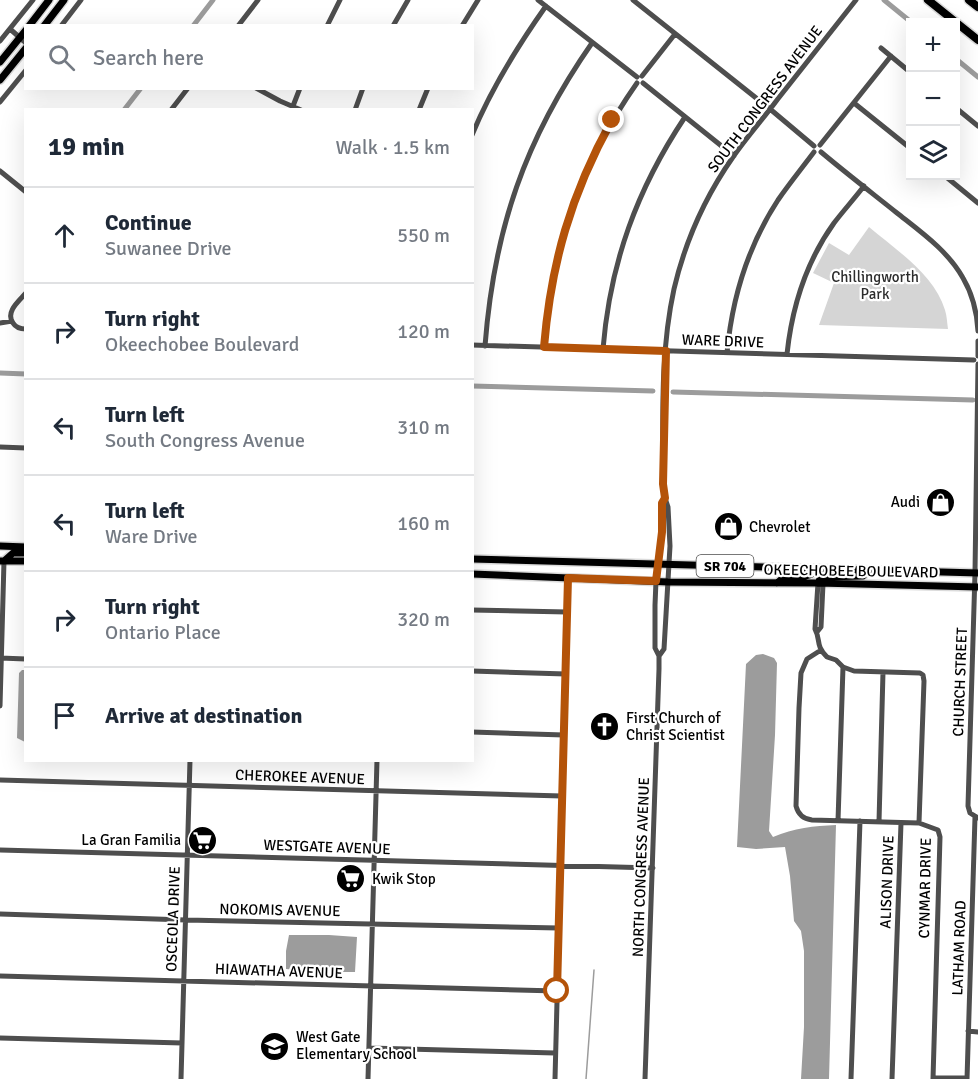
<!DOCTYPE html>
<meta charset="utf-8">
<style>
body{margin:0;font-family:Signika,sans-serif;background:#f2f2f3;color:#1f2937}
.controls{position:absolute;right:18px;top:18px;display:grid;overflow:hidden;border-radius:0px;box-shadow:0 6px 24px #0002}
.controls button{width:54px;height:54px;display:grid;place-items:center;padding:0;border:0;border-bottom:2px solid #e0e1e3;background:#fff;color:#1f2937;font:30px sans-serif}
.stop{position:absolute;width:18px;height:18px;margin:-14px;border:4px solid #b45309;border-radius:50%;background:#fff}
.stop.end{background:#b45309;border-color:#fff;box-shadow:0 2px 6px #0008}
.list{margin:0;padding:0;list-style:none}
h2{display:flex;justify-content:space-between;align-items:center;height:78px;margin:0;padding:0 24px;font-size:26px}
h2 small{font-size:20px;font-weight:400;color:#747a83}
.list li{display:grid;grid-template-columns:39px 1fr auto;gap:18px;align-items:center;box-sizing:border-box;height:96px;padding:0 24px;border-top:2px solid #e0e1e3}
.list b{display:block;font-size:22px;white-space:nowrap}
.list p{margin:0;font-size:20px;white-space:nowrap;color:#747a83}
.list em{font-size:20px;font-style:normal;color:#747a83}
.icon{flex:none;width:33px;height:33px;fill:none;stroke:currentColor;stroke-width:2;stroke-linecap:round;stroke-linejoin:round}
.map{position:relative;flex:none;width:978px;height:1079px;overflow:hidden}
.search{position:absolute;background:#fff;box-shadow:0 6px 24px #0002;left:24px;top:24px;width:450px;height:66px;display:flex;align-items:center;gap:15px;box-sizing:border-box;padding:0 21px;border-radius:0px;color:#747a83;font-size:22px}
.panel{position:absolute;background:#fff;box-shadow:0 6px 24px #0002;left:24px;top:108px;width:450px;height:654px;border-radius:0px}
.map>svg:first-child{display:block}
.green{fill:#d5d5d5}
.water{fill:#9c9c9c}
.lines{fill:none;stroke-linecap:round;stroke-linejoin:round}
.stream{stroke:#9c9c9c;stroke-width:1.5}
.canal{stroke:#9c9c9c;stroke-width:5}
.major-casing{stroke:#dbdbdb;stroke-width:10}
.highway-casing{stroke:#dbdbdb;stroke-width:11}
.minor{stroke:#4e4e4e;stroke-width:5}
.major{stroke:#000;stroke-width:7}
.highway{stroke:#000;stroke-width:8}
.route{stroke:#b45309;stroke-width:8}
.labels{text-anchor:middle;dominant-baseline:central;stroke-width:4.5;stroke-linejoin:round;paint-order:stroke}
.shield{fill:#fff;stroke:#4c4c4c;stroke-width:1.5}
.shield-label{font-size:14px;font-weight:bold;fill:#000}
.street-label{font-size:15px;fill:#000;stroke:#fff}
.park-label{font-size:15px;fill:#2c2c2c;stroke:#fff}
.poi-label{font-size:15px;fill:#000;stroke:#fff;text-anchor:start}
</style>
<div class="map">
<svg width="978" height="1079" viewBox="0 0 978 1079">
<rect width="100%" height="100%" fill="#fff"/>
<path class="green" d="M869 227C896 250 934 274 945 310 947 316 947 323 948 329L819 325 834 283 813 273 829 243 849 255Z"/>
<path class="water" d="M763 654 774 658 777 663 775 735 769 831 773 837C794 828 814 826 836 825L829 1079H801L804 1027V951L801 931 794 921 790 876 785 847 756 849 737 847 746 664 756 655Z
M22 670H25V742L17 738 19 673Z
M289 935H329L357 937 355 972H319L286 969V951Z"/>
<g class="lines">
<path class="stream" d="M586 1079 594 970"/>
<path class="canal" d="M884 0 911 22
M193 26 213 0
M956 59 978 77
M124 110 141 88
M0 373 26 374
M472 386 653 391
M673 392 973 400"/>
<defs>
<path id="major" d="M29 26 49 0
M44 26 64 0
M0 62 26 30
M0 80 26 48
M0 546 26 547
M472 559 978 573
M0 561H26
M4 561 13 553H26
M472 574 668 582 818 583 978 587
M777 583C780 581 782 578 785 577 796 574 803 580 815 572L816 569
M818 583 820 579 824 577 863 576 868 570"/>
<path id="highway" d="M928 0 978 40
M969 0 978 7"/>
</defs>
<use href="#major" class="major-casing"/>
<use href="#highway" class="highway-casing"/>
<path class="minor" d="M538 0 637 77
M633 0 770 109 814 146
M61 26 81 0
M238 26 258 0
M327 26 340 0
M393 26 408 0
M462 26 478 0
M10 29 26 43
M0 41 33 0
M881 48 910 72
M642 76 675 34
M643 83 734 156
M256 88 280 101 301 110
M0 102 26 70
M854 103 910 148
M293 106 300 88
M956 108 978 126
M171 110 188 88
M355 110 363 88
M419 110 428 88
M472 135C491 89 517 47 546 6
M820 145 891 56
M821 152C846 173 872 193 897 213 921 232 948 251 963 278 973 295 977 313 978 331
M0 171 26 192
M945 176 978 203
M26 293C19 301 5 312 13 323 16 328 20 329 26 329
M0 323 12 321
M472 345 974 360
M485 346C494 229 525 139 592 43
M544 347C552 249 580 164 637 83
M603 349C610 263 637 189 685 117
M727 353C732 298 748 246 778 200 789 184 802 168 814 152
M787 354C792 307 806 262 834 223 844 210 854 199 864 186
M978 356V341
M978 364 975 573 968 806 970 813 978 818
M0 447 26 448
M818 583 815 629C821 640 815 645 827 657L836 660 843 667 854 671 920 673 923 675 924 681 919 823
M472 610 567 612
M817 632 821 627 823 584
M821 650 807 659 801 673 799 708 796 806C798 814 803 819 812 820L919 823 938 830 940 837 933 1079
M659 656 664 649 670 546 668 507 665 498 663 484C663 419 660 353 674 289 685 242 705 197 733 157 746 138 763 119 777 100 803 67 830 33 856 0
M0 658 26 659
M472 671 566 674
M0 706 4 561
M472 732 564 735
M0 780 562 796
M838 821 843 667
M879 822 883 672
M0 850 653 868
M0 914 186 920 559 928
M0 976 557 991
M968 1031 978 1032
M0 1038 182 1043
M369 1048 555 1053
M181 1079 190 760
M368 1079 377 760
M555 1079 568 578
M645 1079 659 669V656L655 648V605L656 581 662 532V503L665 498
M851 1079 860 821
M892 1079 901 823
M936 1079V1078H967
M967 1079 975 817"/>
<use href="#major" class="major"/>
<use href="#highway" class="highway"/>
</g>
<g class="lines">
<path class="route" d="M557 991 568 578 656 581 662 532V503L665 498 663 484 666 351 544 347C551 263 571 194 612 120"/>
</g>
<defs>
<symbol id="shop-disc" viewBox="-11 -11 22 22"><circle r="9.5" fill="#000" stroke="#fff"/><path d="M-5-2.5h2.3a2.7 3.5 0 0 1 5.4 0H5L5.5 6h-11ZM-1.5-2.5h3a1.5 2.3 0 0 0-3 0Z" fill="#fff"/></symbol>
<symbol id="church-disc" viewBox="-11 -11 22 22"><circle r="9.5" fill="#000" stroke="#fff"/><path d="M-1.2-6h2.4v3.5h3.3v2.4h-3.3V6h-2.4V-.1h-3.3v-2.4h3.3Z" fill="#fff"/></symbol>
<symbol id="supermarket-disc" viewBox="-11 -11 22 22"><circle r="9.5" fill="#000" stroke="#fff"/><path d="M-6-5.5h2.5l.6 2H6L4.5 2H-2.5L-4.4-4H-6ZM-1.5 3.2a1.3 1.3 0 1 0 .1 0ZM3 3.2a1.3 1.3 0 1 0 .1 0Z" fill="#fff"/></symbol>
<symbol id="school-disc" viewBox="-11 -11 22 22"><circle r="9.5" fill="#000" stroke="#fff"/><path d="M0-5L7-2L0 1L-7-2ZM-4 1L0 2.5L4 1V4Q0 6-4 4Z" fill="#fff"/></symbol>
</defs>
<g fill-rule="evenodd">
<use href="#shop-disc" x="924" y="486" width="33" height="33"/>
<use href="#shop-disc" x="712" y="510" width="33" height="33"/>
<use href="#church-disc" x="588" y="710" width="33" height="33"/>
<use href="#supermarket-disc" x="186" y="824" width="33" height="33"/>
<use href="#supermarket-disc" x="334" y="862" width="33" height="33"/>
<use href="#school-disc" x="258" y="1030" width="33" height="33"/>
</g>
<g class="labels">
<rect class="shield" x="696.5" y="555" width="57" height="22" rx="4.5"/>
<g class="shield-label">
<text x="725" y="566">SR 704</text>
</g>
<g class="street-label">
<text transform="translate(765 99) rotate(-53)">SOUTH CONGRESS AVENUE</text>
<text transform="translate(723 341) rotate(2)">WARE DRIVE</text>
<text transform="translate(851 571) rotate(1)">OKEECHOBEE BOULEVARD</text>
<text transform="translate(960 682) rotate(-88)">CHURCH STREET</text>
<text transform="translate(300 777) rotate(2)">CHEROKEE AVENUE</text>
<text transform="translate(327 847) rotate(2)">WESTGATE AVENUE</text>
<text transform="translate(641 867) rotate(-88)">NORTH CONGRESS AVENUE</text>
<text transform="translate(887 882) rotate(-88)">ALISON DRIVE</text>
<text transform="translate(925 888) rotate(-89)">CYNMAR DRIVE</text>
<text transform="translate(280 910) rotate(1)">NOKOMIS AVENUE</text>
<text transform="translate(173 919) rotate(-88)">OSCEOLA DRIVE</text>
<text transform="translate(959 948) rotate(-88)">LATHAM ROAD</text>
<text transform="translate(279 971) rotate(2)">HIAWATHA AVENUE</text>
</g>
<g class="park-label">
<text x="875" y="277">Chillingworth<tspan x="875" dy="17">Park</tspan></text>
</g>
<g class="poi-label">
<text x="920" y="502" text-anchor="end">Audi</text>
<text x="749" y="527">Chevrolet</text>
<text x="626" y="718">First Church of<tspan x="626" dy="17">Christ Scientist</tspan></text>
<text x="181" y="840" text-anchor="end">La Gran Familia</text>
<text x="372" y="879">Kwik Stop</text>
<text x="296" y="1037">West Gate<tspan x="296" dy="17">Elementary School</tspan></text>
</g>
</g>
</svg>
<div class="controls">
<button>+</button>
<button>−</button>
<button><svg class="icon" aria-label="layers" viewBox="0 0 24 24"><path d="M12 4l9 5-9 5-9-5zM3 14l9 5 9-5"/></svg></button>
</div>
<div class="stop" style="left:557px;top:991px"></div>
<div class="stop end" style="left:612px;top:120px"></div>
<div class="search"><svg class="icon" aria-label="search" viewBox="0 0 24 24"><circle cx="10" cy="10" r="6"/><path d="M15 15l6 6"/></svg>Search here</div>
<section class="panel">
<h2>19 min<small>Walk · 1.5 km</small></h2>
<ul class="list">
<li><svg class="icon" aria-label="ahead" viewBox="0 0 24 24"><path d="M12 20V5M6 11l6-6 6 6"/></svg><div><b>Continue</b><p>Suwanee Drive</p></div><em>550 m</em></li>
<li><svg class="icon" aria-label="right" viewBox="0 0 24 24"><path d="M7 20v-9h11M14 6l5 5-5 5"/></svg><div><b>Turn right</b><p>Okeechobee Boulevard</p></div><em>120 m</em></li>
<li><svg class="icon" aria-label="left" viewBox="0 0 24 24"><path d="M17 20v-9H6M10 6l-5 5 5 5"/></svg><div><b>Turn left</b><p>South Congress Avenue</p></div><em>310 m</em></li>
<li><svg class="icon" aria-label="left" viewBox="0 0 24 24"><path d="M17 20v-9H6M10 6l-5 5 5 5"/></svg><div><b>Turn left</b><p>Ware Drive</p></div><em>160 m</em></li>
<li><svg class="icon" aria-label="right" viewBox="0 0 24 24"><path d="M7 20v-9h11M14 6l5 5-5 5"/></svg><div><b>Turn right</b><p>Ontario Place</p></div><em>320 m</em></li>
<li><svg class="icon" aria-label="arrive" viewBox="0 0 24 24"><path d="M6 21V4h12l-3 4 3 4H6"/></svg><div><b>Arrive at destination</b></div></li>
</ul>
</section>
</div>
